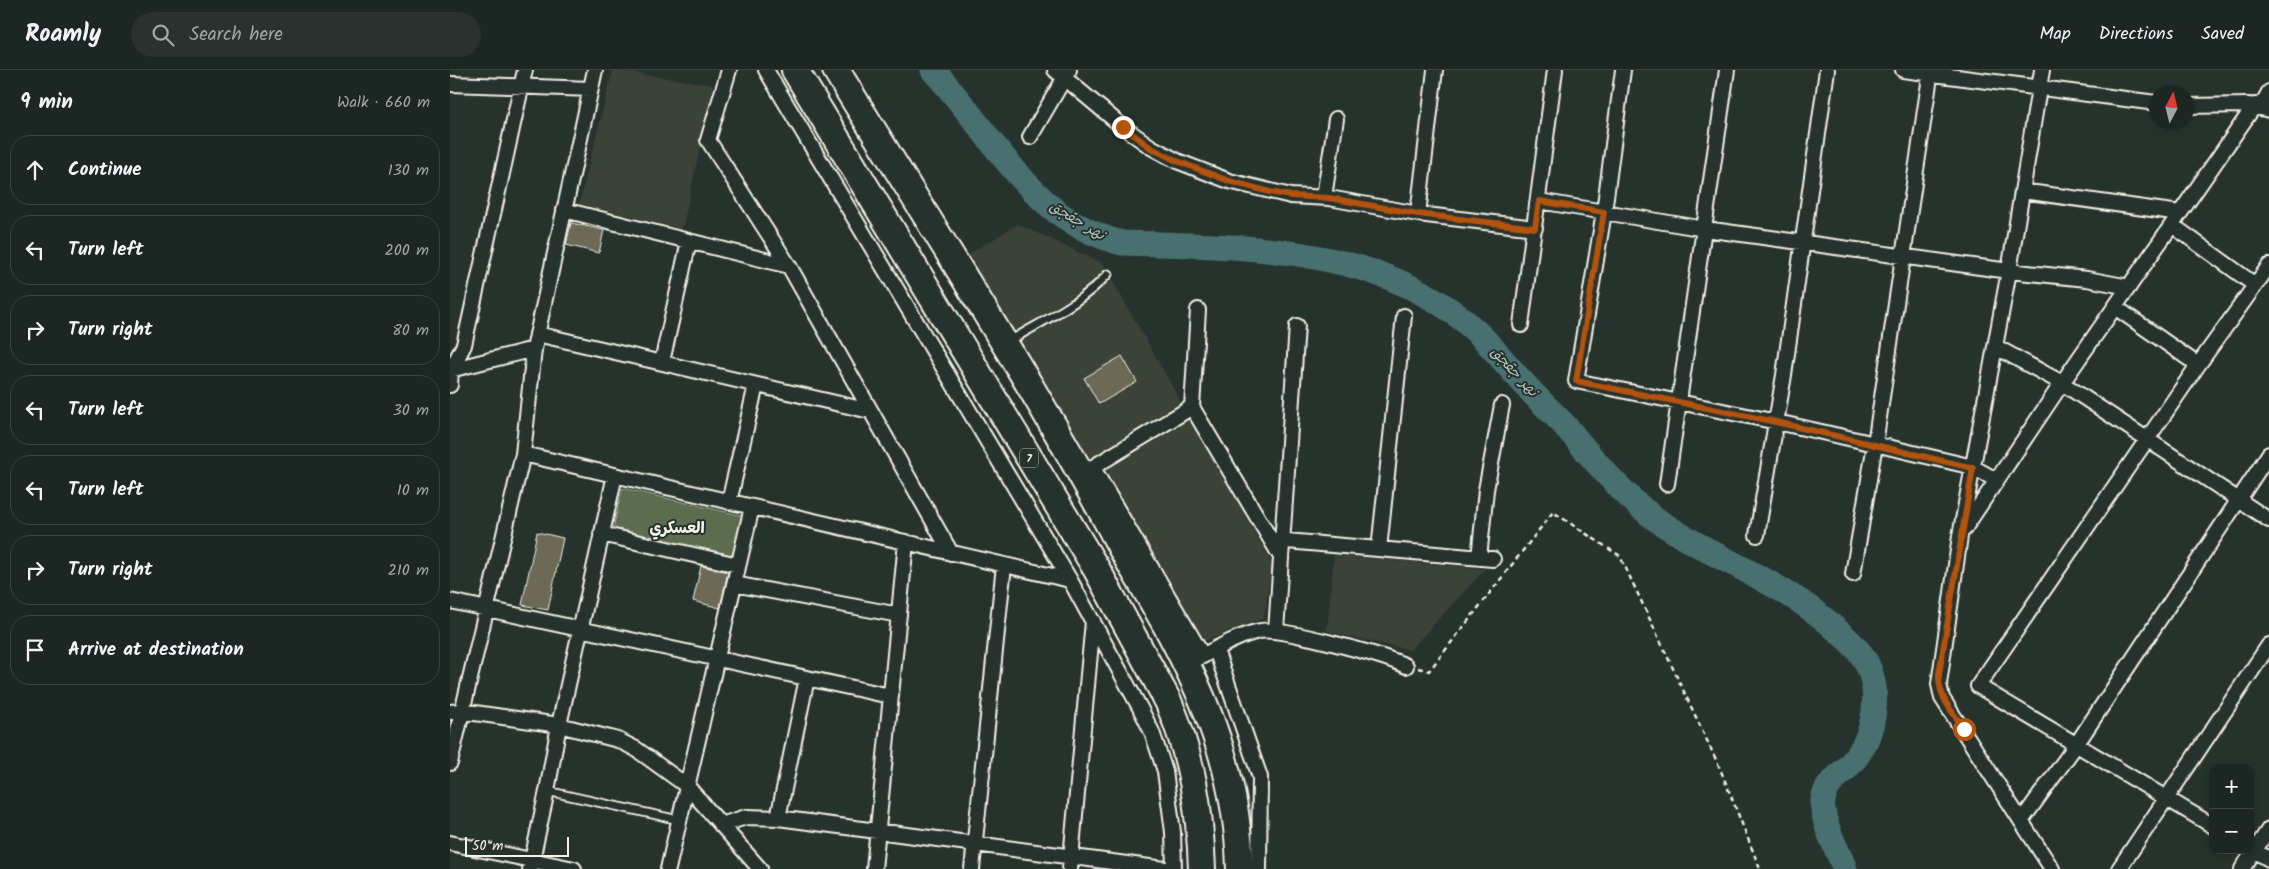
<!DOCTYPE html>
<meta charset="utf-8">
<style>
body{margin:0;font-family:Kalam,"Playpen Sans Arabic",sans-serif;background:#29322f;color:#f1f3f6}
.controls{position:absolute;right:15px;bottom:15px;display:grid;overflow:hidden;border-radius:10px;box-shadow:0 2px 8px #0003}
.controls button{width:45px;height:45px;display:grid;place-items:center;padding:0;border:0;border-bottom:1px solid #3a4340;background:#1c2622;color:#f1f3f6;font:25px sans-serif}
.compass{position:absolute;left:1699px;top:15px;width:45px;height:45px;border-radius:50%;background:#1c2622;box-shadow:0 2px 8px #0003;rotate:7deg}
.scale{position:absolute;left:15px;bottom:12px;width:104px;box-sizing:border-box;padding-left:5px;border:2px solid #f4f1e8;border-top:0;font-size:14px;line-height:18px;white-space:nowrap;color:#f4f1e8;-webkit-text-stroke:4px #26332d;paint-order:stroke}
.stop{position:absolute;width:15px;height:15px;margin:-11px;border:4px solid #b45309;border-radius:50%;background:#fff}
.stop.end{background:#b45309;border-color:#fff;box-shadow:0 1px 5px #0008}
.list{margin:0;padding:0;list-style:none}
h2{display:flex;justify-content:space-between;align-items:center;height:65px;margin:0;padding:0 20px;font-size:21px}
h2 small{font-size:16px;font-weight:400;color:#a0a5a5}
.list li{display:grid;grid-template-columns:32px 1fr auto;gap:15px;align-items:center;box-sizing:border-box;height:70px;margin:0 10px 10px;padding:0 10px;border:1px solid #3a4340;border-radius:20px}
.list b{display:block;font-size:19px;white-space:nowrap}
.list em{font-size:16px;font-style:normal;color:#a0a5a5}
.icon{flex:none;width:28px;height:28px;fill:none;stroke:currentColor;stroke-width:2;stroke-linecap:round;stroke-linejoin:round}
.map{position:relative;flex:none;width:1819px;height:799px;overflow:hidden}
header{display:flex;align-items:center;gap:30px;box-sizing:border-box;height:70px;padding:0 25px;background:#1c2622;border-bottom:1px solid #3a4340}
header strong{font-size:24px}
nav{display:flex;gap:28px;margin-inline-start:auto;font-size:18px}
.search{width:350px;height:45px;background:#29322f;display:flex;align-items:center;gap:12px;box-sizing:border-box;padding:0 18px;border-radius:28px;color:#a0a5a5;font-size:19px}
main{display:flex}
aside{flex:1;background:#1c2622}
.map>svg:first-child{display:block}
.built{fill:#3b4339}
.green{fill:#5b6d50;stroke:#a8af9c}
.lines{fill:none;stroke-linecap:round;stroke-linejoin:round}
.river{stroke:#4a6f70;stroke-width:25}
.building{fill:#6c6956;stroke:#f4f1e8}
.lane-casing{stroke:#f4f1e8;stroke-width:11}
.street-casing{stroke:#f4f1e8;stroke-width:18}
.highway-casing{stroke:#f4f1e8;stroke-width:30}
.path{stroke:#f4f1e8;stroke-width:2.5;stroke-dasharray:5 4;stroke-linecap:butt}
.lane{stroke:#26332d;stroke-width:7}
.street{stroke:#26332d;stroke-width:14}
.highway{stroke:#26332d;stroke-width:26}
.route{stroke:#b45309;stroke-width:6}
.labels{text-anchor:middle;dominant-baseline:central;stroke-width:4;stroke-linejoin:round;paint-order:stroke}
.shield{fill:#26332d;stroke:#b6b8b0;stroke-width:1}
.shield-label{font-size:12px;font-weight:bold;fill:#f4f1e8}
.water-label{font-size:15px;font-style:italic;fill:#b0bdb8;stroke:#26332d}
.quarter-label{font-size:16px;font-weight:bold;fill:#f4f1e8;stroke:#26332d}
</style>
<header>
<strong>Roamly</strong>
<div class="search"><svg class="icon" aria-label="search" viewBox="0 0 24 24"><circle cx="10" cy="10" r="6"/><path d="M15 15l6 6"/></svg>Search here</div>
<nav><a>Map</a><a>Directions</a><a>Saved</a></nav>
</header>
<main>
<aside>
<h2>9 min<small>Walk · 660 m</small></h2>
<ul class="list">
<li><svg class="icon" aria-label="ahead" viewBox="0 0 24 24"><path d="M12 20V5M6 11l6-6 6 6"/></svg><div><b>Continue</b></div><em>130 m</em></li>
<li><svg class="icon" aria-label="left" viewBox="0 0 24 24"><path d="M17 20v-9H6M10 6l-5 5 5 5"/></svg><div><b>Turn left</b></div><em>200 m</em></li>
<li><svg class="icon" aria-label="right" viewBox="0 0 24 24"><path d="M7 20v-9h11M14 6l5 5-5 5"/></svg><div><b>Turn right</b></div><em>80 m</em></li>
<li><svg class="icon" aria-label="left" viewBox="0 0 24 24"><path d="M17 20v-9H6M10 6l-5 5 5 5"/></svg><div><b>Turn left</b></div><em>30 m</em></li>
<li><svg class="icon" aria-label="left" viewBox="0 0 24 24"><path d="M17 20v-9H6M10 6l-5 5 5 5"/></svg><div><b>Turn left</b></div><em>10 m</em></li>
<li><svg class="icon" aria-label="right" viewBox="0 0 24 24"><path d="M7 20v-9h11M14 6l5 5-5 5"/></svg><div><b>Turn right</b></div><em>210 m</em></li>
<li><svg class="icon" aria-label="arrive" viewBox="0 0 24 24"><path d="M6 21V4h12l-3 4 3 4H6"/></svg><div><b>Arrive at destination</b></div></li>
</ul>
</aside>
<div class="map">
<svg width="1819" height="799" viewBox="0 0 1819 799">
<rect width="100%" height="100%" fill="#26332d"/>
<filter id="ink" filterUnits="userSpaceOnUse"><feTurbulence type="fractalNoise" baseFrequency=".02" numOctaves="2"/><feDisplacementMap in="SourceGraphic" scale="10" xChannelSelector="R" yChannelSelector="G"/><feConvolveMatrix kernelMatrix="1 2 1 2 8 2 1 2 1" color-interpolation-filters="sRGB"/></filter>
<g filter="url(#ink)">
<path class="built" d="M163 0 264 15 232 159 129 134Z
M568 154 653 194 822 493 814 548 750 573 514 187Z
M884 485 1035 499 960 580 877 561Z"/>
<path class="green" d="M172 418 294 446 285 487 163 460Z"/>
<g class="lines">
<path class="river" d="M483 0C521 41 552 92 592 129 613 150 644 166 672 173 790 176 938 175 1029 264 1046 281 1061 300 1078 318 1090 332 1105 344 1117 358 1145 391 1172 425 1207 450 1266 491 1336 512 1389 562 1400 571 1412 582 1418 596 1431 625 1424 667 1403 691 1392 705 1376 712 1373 730 1370 749 1388 781 1395 799"/>
</g>
<path class="building" d="M121 153 154 160 149 183 116 175Z
M672 286 687 312 649 334 634 308Z
M87 462 113 468 98 540 72 535Z
M251 496 278 502 270 538 243 531Z"/>
<g class="lines">
<defs>
<path id="lane" d="M558 272C592 251 631 234 658 204
M97 721 229 750"/>
<path id="street" d="M279 0 258 70 339 196 501 483
M316 0 620 510 690 638 702 662 715 701 723 762 724 799
M605 0 673 57 701 77 727 91 779 111 841 126 879 128 968 144 1085 158
M1173 0 1154 142 1126 311 1327 352 1425 374 1523 397 1546 410
M1453 0 1706 33
M1592 0 1559 201 1510 466 1489 614 1492 628 1602 799
M0 14 141 19
M1736 36 1799 35 1819 40
M1811 37 1819 22
M580 67 619 0
M1572 121 1730 143
M874 127 886 49
M1089 131 1255 159 1559 201 1637 209 1679 217
M114 140 339 196
M968 144 985 0
M1722 155 1805 215
M1665 237 1748 295
M748 240 742 337 831 487
M1071 255 1105 0
M87 264 420 341
M1546 277 1612 313 1819 450
M212 292 239 171
M0 300 84 279
M0 315 1 300 14 275 75 0
M73 384 620 510
M643 398 753 586
M635 402 742 337
M1217 414 1277 0
M279 432 306 315
M1514 459 1612 313 1805 35
M151 464 288 495
M1307 465 1334 305 1377 0
M825 470 1043 489
M929 479 954 246
M1029 488 1036 420 1052 335
M1403 504 1425 374 1481 0
M284 514 449 545
M0 531 440 626
M826 561 847 256
M766 580 810 707 809 799
M736 594C760 583 785 566 810 561 829 557 937 586 956 596
M0 642 11 641 109 655 168 670 186 679 237 716 310 799
M0 693 73 384 84 279 145 0
M328 748 357 608
M1572 750 1626 675 1819 384
M271 755 296 747 328 748 715 799
M1763 756 1528 616 1748 295 1819 196
M0 773 124 799
M1800 778 1819 789
M80 799 97 721 109 655 165 405
M218 799 302 437
M424 799 456 472
M522 799 554 495
M620 799 643 551
M1669 799 1819 575
M1792 799 1819 759"/>
<path id="highway" d="M345 0 647 500 718 631C742 686 750 740 752 799
M386 0C483 159 585 315 672 479 689 510 708 539 724 570 763 644 788 715 790 799"/>
</defs>
<use href="#lane" class="lane-casing"/>
<use href="#street" class="street-casing"/>
<use href="#highway" class="highway-casing"/>
<path class="path" d="M968 598 979 601 1103 442 1170 486 1269 696 1310 799"/>
<use href="#lane" class="lane"/>
<use href="#street" class="street"/>
<use href="#highway" class="highway"/>
</g>
</g>
<g class="lines" filter="url(#ink)">
<path class="route" d="M673 57 701 78 727 91 779 111 820 122 841 126 879 128 968 144 1085 158 1089 131 1154 142 1126 311 1326 352 1523 398 1489 604C1488 627 1502 641 1514 659"/>
</g>
<g class="labels">
<rect class="shield" x="570" y="378.5" width="18" height="19" rx="4"/>
<g class="shield-label">
<text x="579" y="388">7</text>
</g>
<g class="water-label">
<text transform="translate(627 151) rotate(31)">نهر جقجق</text>
<text transform="translate(1064 302) rotate(47)">نهر جقجق</text>
</g>
<g class="quarter-label">
<text x="227" y="458">العسكري</text>
</g>
</g>
</svg>
<div class="controls">
<button>+</button>
<button>−</button>
</div>
<svg class="compass" viewBox="-18 -18 36 36"><path d="M0-13l5 13h-10z" fill="#e53935"/><path d="M0 13l5-13h-10z" fill="#a0a5a5"/></svg>
<div class="scale">50 m</div>
<div class="stop" style="left:1514px;top:659px"></div>
<div class="stop end" style="left:673px;top:57px"></div>
</div>
</main>
